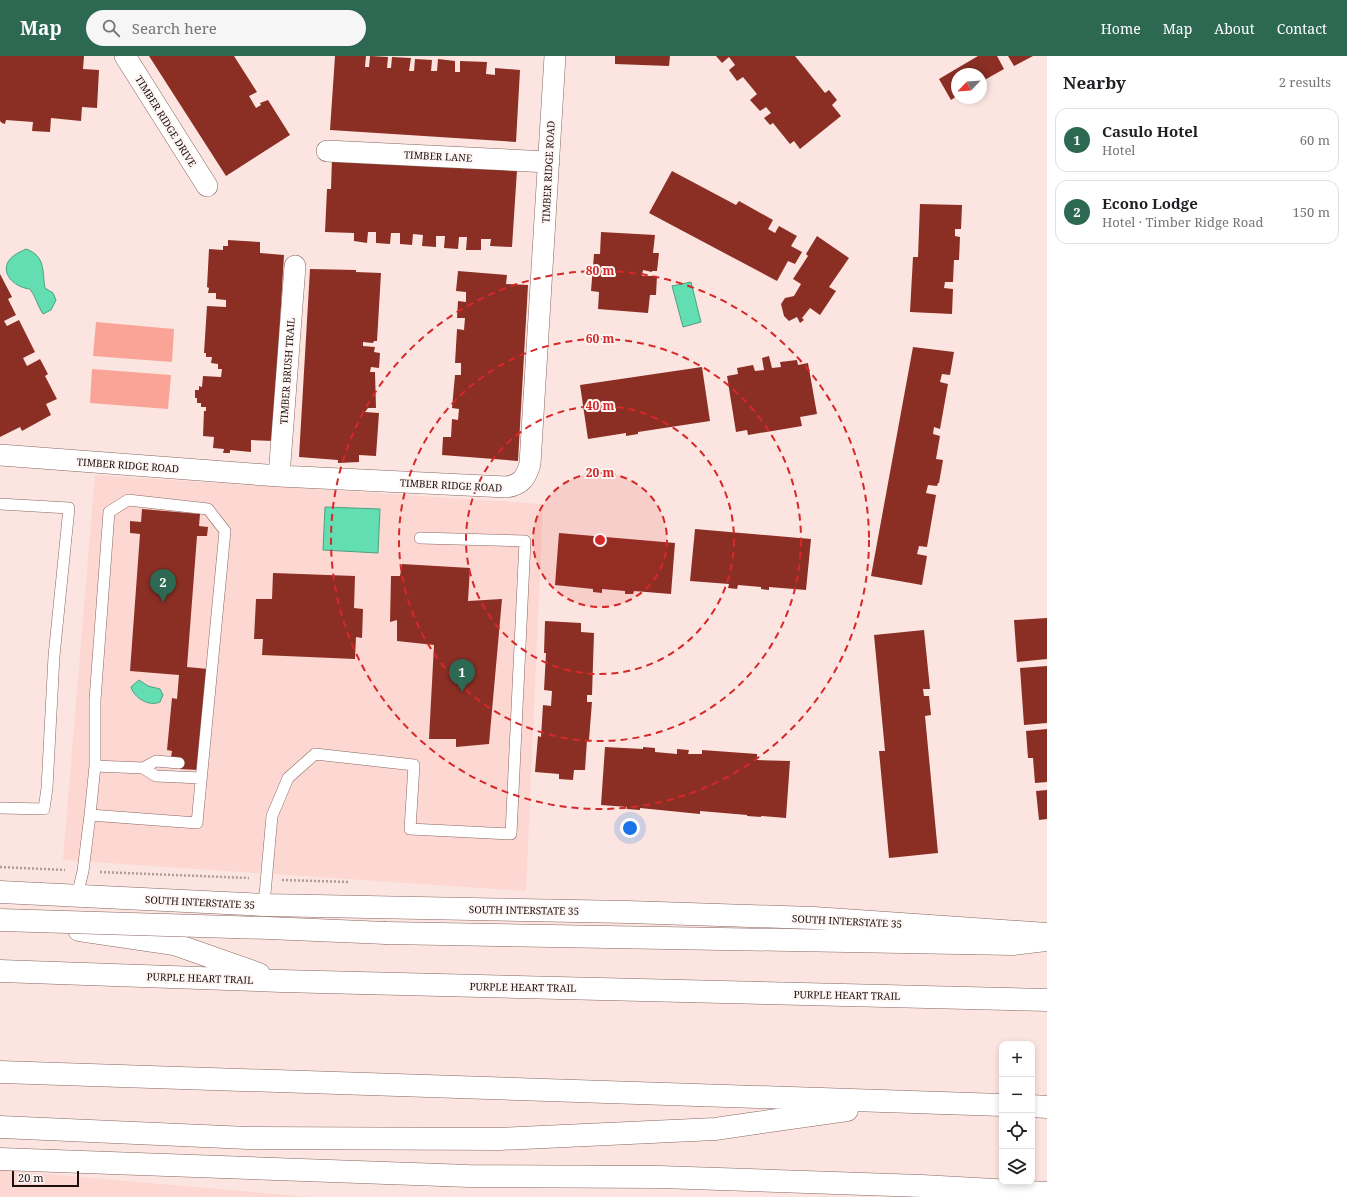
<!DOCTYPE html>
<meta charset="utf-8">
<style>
body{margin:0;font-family:"Noto Serif",serif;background:#f6f6f6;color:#202124}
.controls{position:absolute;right:12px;bottom:12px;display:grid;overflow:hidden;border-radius:8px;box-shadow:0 2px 6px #0003}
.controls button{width:36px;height:36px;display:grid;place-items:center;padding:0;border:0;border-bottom:1px solid #e0e0e0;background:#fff;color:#202124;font:20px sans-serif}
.compass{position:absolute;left:951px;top:12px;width:36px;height:36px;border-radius:50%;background:#fff;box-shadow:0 2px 6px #0003;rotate:245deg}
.scale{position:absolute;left:12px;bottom:10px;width:67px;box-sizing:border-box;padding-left:4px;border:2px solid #1c0f0d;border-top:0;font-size:11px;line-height:14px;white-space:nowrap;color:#1c0f0d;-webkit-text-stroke:3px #fef6f4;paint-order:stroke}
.you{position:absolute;left:630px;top:772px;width:14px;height:14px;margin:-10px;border:3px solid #fff;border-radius:50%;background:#1a73e8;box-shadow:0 0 0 6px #1a73e833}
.badge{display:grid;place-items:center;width:26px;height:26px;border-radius:50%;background:#2d6853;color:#fff;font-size:13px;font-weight:700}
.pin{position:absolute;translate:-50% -33px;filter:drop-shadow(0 1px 2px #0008)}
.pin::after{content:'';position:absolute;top:21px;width:14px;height:12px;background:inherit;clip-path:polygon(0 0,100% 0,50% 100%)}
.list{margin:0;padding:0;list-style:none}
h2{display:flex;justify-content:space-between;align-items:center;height:52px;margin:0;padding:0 16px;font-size:17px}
h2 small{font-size:13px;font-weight:400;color:#757577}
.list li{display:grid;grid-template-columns:26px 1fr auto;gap:12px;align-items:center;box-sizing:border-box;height:64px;margin:0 8px 8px;padding:0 8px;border:1px solid #e0e0e0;border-radius:12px}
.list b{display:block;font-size:15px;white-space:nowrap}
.list p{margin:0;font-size:13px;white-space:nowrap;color:#757577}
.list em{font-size:13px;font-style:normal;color:#757577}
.icon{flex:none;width:22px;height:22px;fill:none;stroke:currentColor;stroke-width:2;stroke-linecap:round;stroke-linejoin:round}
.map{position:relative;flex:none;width:1047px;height:1141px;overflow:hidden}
header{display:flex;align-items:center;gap:24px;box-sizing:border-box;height:56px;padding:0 20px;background:#2d6853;color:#fff}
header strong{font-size:19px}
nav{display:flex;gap:22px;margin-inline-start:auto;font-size:14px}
.search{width:280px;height:36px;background:#f6f6f6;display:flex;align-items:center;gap:10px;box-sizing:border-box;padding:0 14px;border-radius:22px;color:#757577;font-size:15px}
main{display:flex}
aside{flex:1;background:#fff}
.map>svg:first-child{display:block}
.built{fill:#fdd7d1}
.green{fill:#f9a497}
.water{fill:#62deb2;stroke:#4da080}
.building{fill:#8b2f25}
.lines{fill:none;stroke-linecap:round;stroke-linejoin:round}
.lane-casing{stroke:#886661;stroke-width:12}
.street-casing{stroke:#886661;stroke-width:22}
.secondary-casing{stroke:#886661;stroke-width:23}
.highway-casing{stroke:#886661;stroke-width:23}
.path{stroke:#af9b97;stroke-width:2.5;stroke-dasharray:2 2;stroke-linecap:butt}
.lane{stroke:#fff;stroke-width:11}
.street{stroke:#fff;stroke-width:21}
.secondary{stroke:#fff;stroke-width:22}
.highway{stroke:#fff;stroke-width:22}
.highway-bridge-casing{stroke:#886661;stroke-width:23;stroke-linecap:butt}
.highway-bridge{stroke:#fff;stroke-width:22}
.ring{fill:none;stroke:#d62828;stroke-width:2;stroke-dasharray:7 5}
.labels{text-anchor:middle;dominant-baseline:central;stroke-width:4;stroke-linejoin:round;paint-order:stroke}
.street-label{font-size:10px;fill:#1c0f0d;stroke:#fef6f4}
.centre{fill:#d62828;stroke:#fef6f4;stroke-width:2}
.ring-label{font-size:12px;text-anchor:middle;font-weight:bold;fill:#d62828;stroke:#fef6f4;stroke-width:4;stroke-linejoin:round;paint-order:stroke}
</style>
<header>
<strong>Map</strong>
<div class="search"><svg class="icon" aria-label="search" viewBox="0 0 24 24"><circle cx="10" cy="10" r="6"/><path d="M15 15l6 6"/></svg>Search here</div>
<nav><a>Home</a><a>Map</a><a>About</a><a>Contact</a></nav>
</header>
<main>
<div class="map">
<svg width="1047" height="1141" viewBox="0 0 1047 1141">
<rect width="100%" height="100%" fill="#fce5e0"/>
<path class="built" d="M95 419 543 448 526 835 63 804Z
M0 1114 309 1141H0Z"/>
<path class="green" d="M96 266 174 273 172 306 93 300Z
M92 313 171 319 168 353 90 347Z"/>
<path class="water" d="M26 193C46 200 42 215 45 232L53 237 56 244 51 254 43 258C37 249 36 241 30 233 17 232 1 220 8 206 12 199 20 196 26 193Z
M691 226 701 266 683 271 672 230Z
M325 451 380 453 378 497 323 494Z
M139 624 148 630 160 633 163 639 160 646C149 651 134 642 131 631Z"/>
<path class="building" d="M0 0H84L83 13 99 14 97 52 82 51 81 65 51 62 50 76 32 75 33 66 6 64 5 68 2 67 0 65Z
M149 0H234L257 36 249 40 256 52 261 49 260 47 268 44 290 79 226 120Z
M335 0H366L365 11H369L370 0 388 1 387 12H391L392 1 411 2 409 15H414L415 3 432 4 431 15H437L438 3 455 5V16H460V5L487 6 486 18 495 19V12L520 14 516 86 330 74Z
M615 0H670L669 10 615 8Z
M716 0H795L825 37 829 34 837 44 832 49 841 60 800 93 794 85 790 88 773 67 770 69 764 62 771 57 766 51 760 55 750 44 757 38 743 21 737 25 729 14 735 9 729 1 722 7Z
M978 0H997L1004 13 981 26V18H957V40L951 44 939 23Z
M1008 0H1033L1014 10Z
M332 102 517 114 512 191 490 190 491 183H481V194H466L467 181H459L458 193 444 192 445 180H436V191L422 190 423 179 413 178 412 189 400 188V177H391L390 188 376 187V176H368L367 187 354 185V177L325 176 327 133H331Z
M672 115 736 149 739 145 773 164 768 173 775 177 779 170 797 180 791 190 802 196 795 208 788 205 777 225 649 157Z
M920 148 962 149 961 173H955V180L960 181 959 204H954L953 226H945L944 232 953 233 952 258 910 256 913 201H918Z
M601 176 655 179 653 197H659L657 215H652V216L643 214 642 220H657L656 239H650L648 257 598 253 599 236 591 235 594 198H600Z
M817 180 849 202 829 231 836 235 820 259 810 252 802 262 804 264 800 267 797 261 789 265 784 260 781 248 785 242 794 240 801 228 793 223 808 200 806 198Z
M228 184 260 186V197L284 199 273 385 251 384V396L230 394V397H223L224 393 213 392 214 381 203 380 204 355H206V351H201V347H197V342H195V334H199V330L202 331 203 320 221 321 222 313H218V308L211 307 212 301H206V297H204L207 250 226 251V244L216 243V237H208L209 232 207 231 209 193 223 194V190H228Z
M310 213 356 214V216L381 217 377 285H374L373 287 363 286V290L375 291 374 296 380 297 379 312 371 311 370 316H375L376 352H368L365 356 379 357 376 400 359 399V406L338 407V404L299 401Z
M458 215 507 219 506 228 528 229 518 405 442 399 443 381H451L452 363 458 364 459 353 452 352 455 319H461V307H455L457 273 464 274 465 262H457L458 245 466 246V236L456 235Z
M0 218 12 241 8 243 16 259 4 265 7 270 19 264 35 296 23 302 27 310 40 303 48 318 45 320 57 343 46 348 51 359 22 375 20 371 0 381Z
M913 291 954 296 950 319 942 318 940 326 948 328 940 373 934 371 933 378 940 380 936 403 943 404 939 427H938L937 430 928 429 926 437 936 439 927 491 919 490 917 498 927 500 922 529 871 520Z
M769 300 772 312 781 311 780 306 797 304 798 309 808 307 817 358 800 361 802 370 748 379 747 374 736 376 727 320 738 318 737 312 753 309 755 315 764 314 762 302Z
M702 311 710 365 638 376V378L626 380V377L588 383 580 329Z
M142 453 200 458 199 470 208 471 207 480H197L187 611 208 613 199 714 179 713 180 702 171 701 172 695 167 694 172 642 177 643 179 619 130 615 140 478 130 477V465L141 466Z
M695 473 811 483 806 534 769 531V534L761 533V531L738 529 737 533 728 532 729 528 690 525Z
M559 477 675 487 671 538 634 535 633 538H625V535L602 533V537L593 536V533L555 529Z
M402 508 470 512 468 545 502 543 489 688 456 691V683H429L434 589 397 585V564L390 566 391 520H400Z
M273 517 355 520 354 552 363 553 362 582 356 581 355 603 262 599 263 583H254L256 543H272Z
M1047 562V603L1017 606 1014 564Z
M545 565 581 567V576L594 577 592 639H587V646H592L589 684H587L585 714H574L573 724 559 723V718L535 716 538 680 541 681 543 649 551 650 552 635 544 634 546 597H544Z
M924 574 930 633H923L924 640H929L931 659 925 660 938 797 889 802 879 695H885L874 579Z
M1047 610V667L1024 669 1020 612Z
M1047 673V726L1035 727 1033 702H1028L1026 675Z
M605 691 643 693V691L655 692V696L677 698V693L689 694 688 698H702V694L757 698V704L790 705 786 762 761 760V761L747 760V759L700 755V758L640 752V754L627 753V751L601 749Z
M1047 734V763L1039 764 1036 735Z"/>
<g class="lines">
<defs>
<path id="lane" d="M0 448 69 452 54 600 47 732 44 753 0 752
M95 710 143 712 156 720 201 722
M143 712 156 705 179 707
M77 840 83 815 90 759 197 767 225 475 208 453 128 444 109 456 95 644V710L90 759
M264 849 272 760 288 722 315 698 414 709 410 773 511 778 525 485 420 482"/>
<path id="street" d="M125 0 207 130
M327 95 549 106
M0 399 279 420 506 431C521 429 526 422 530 408L555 0
M279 420 295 210"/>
<path id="secondary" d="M0 836 264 849 628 856 814 862 1047 878
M0 1103 469 1120 660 1121 922 1130 1047 1137"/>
<path id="highway" d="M79 874 174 888 259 918
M386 877 1013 888 1047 884
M0 915 281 925 1047 944
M0 1016 1002 1049
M1032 1050 1047 1051
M0 1071 248 1082 500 1083 715 1073 847 1054"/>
</defs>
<use href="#lane" class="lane-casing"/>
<use href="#street" class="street-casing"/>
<use href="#secondary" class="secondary-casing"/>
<use href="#highway" class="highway-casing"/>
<path class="path" d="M0 811 65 814
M100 816 249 822
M282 824 349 826"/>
<use href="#lane" class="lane"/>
<use href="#street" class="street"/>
<use href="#secondary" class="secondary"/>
<use href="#highway" class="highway"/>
<defs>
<path id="highway-bridge" d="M0 864 268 872 386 877"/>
</defs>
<use href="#highway-bridge" class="highway-bridge-casing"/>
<use href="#highway-bridge" class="highway-bridge"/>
</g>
<circle cx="600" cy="484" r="67" fill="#d62828" fill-opacity=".12"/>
<g class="ring">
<circle cx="600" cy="484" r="67"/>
<circle cx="600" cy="484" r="134"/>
<circle cx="600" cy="484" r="201"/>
<circle cx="600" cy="484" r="269"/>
</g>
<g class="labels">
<g class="street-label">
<text transform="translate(166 65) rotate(58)">TIMBER RIDGE DRIVE</text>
<text transform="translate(438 100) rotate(3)">TIMBER LANE</text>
<text transform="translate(548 116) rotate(-87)">TIMBER RIDGE ROAD</text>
<text transform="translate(287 315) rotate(-86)">TIMBER BRUSH TRAIL</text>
<text transform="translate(128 409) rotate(4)">TIMBER RIDGE ROAD</text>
<text transform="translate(451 429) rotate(3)">TIMBER RIDGE ROAD</text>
<text transform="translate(200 846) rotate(3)">SOUTH INTERSTATE 35</text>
<text transform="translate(524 854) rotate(1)">SOUTH INTERSTATE 35</text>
<text transform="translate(847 865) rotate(3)">SOUTH INTERSTATE 35</text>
<text transform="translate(200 922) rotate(2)">PURPLE HEART TRAIL</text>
<text transform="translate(523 931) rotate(1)">PURPLE HEART TRAIL</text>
<text transform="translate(847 939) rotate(1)">PURPLE HEART TRAIL</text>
</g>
</g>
<circle cx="600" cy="484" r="6" class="centre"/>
<g class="ring-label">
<text x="600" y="219">80 m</text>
<text x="600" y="287">60 m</text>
<text x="600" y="354">40 m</text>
<text x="600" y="421">20 m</text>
</g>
</svg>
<div class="controls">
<button>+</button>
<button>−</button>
<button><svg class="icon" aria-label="locate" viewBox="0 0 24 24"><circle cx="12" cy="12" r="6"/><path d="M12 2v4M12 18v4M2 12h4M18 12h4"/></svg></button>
<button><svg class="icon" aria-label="layers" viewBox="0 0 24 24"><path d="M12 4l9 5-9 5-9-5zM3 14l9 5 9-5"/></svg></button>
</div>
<svg class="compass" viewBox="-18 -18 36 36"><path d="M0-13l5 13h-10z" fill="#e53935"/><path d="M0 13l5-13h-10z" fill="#757577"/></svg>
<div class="scale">20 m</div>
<div class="you"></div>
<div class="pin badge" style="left:462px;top:636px">1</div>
<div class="pin badge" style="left:163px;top:546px">2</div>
</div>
<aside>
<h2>Nearby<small>2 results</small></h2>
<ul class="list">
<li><span class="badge">1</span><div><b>Casulo Hotel</b><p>Hotel</p></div><em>60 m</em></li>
<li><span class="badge">2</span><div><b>Econo Lodge</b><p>Hotel · Timber Ridge Road</p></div><em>150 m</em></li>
</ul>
</aside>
</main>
